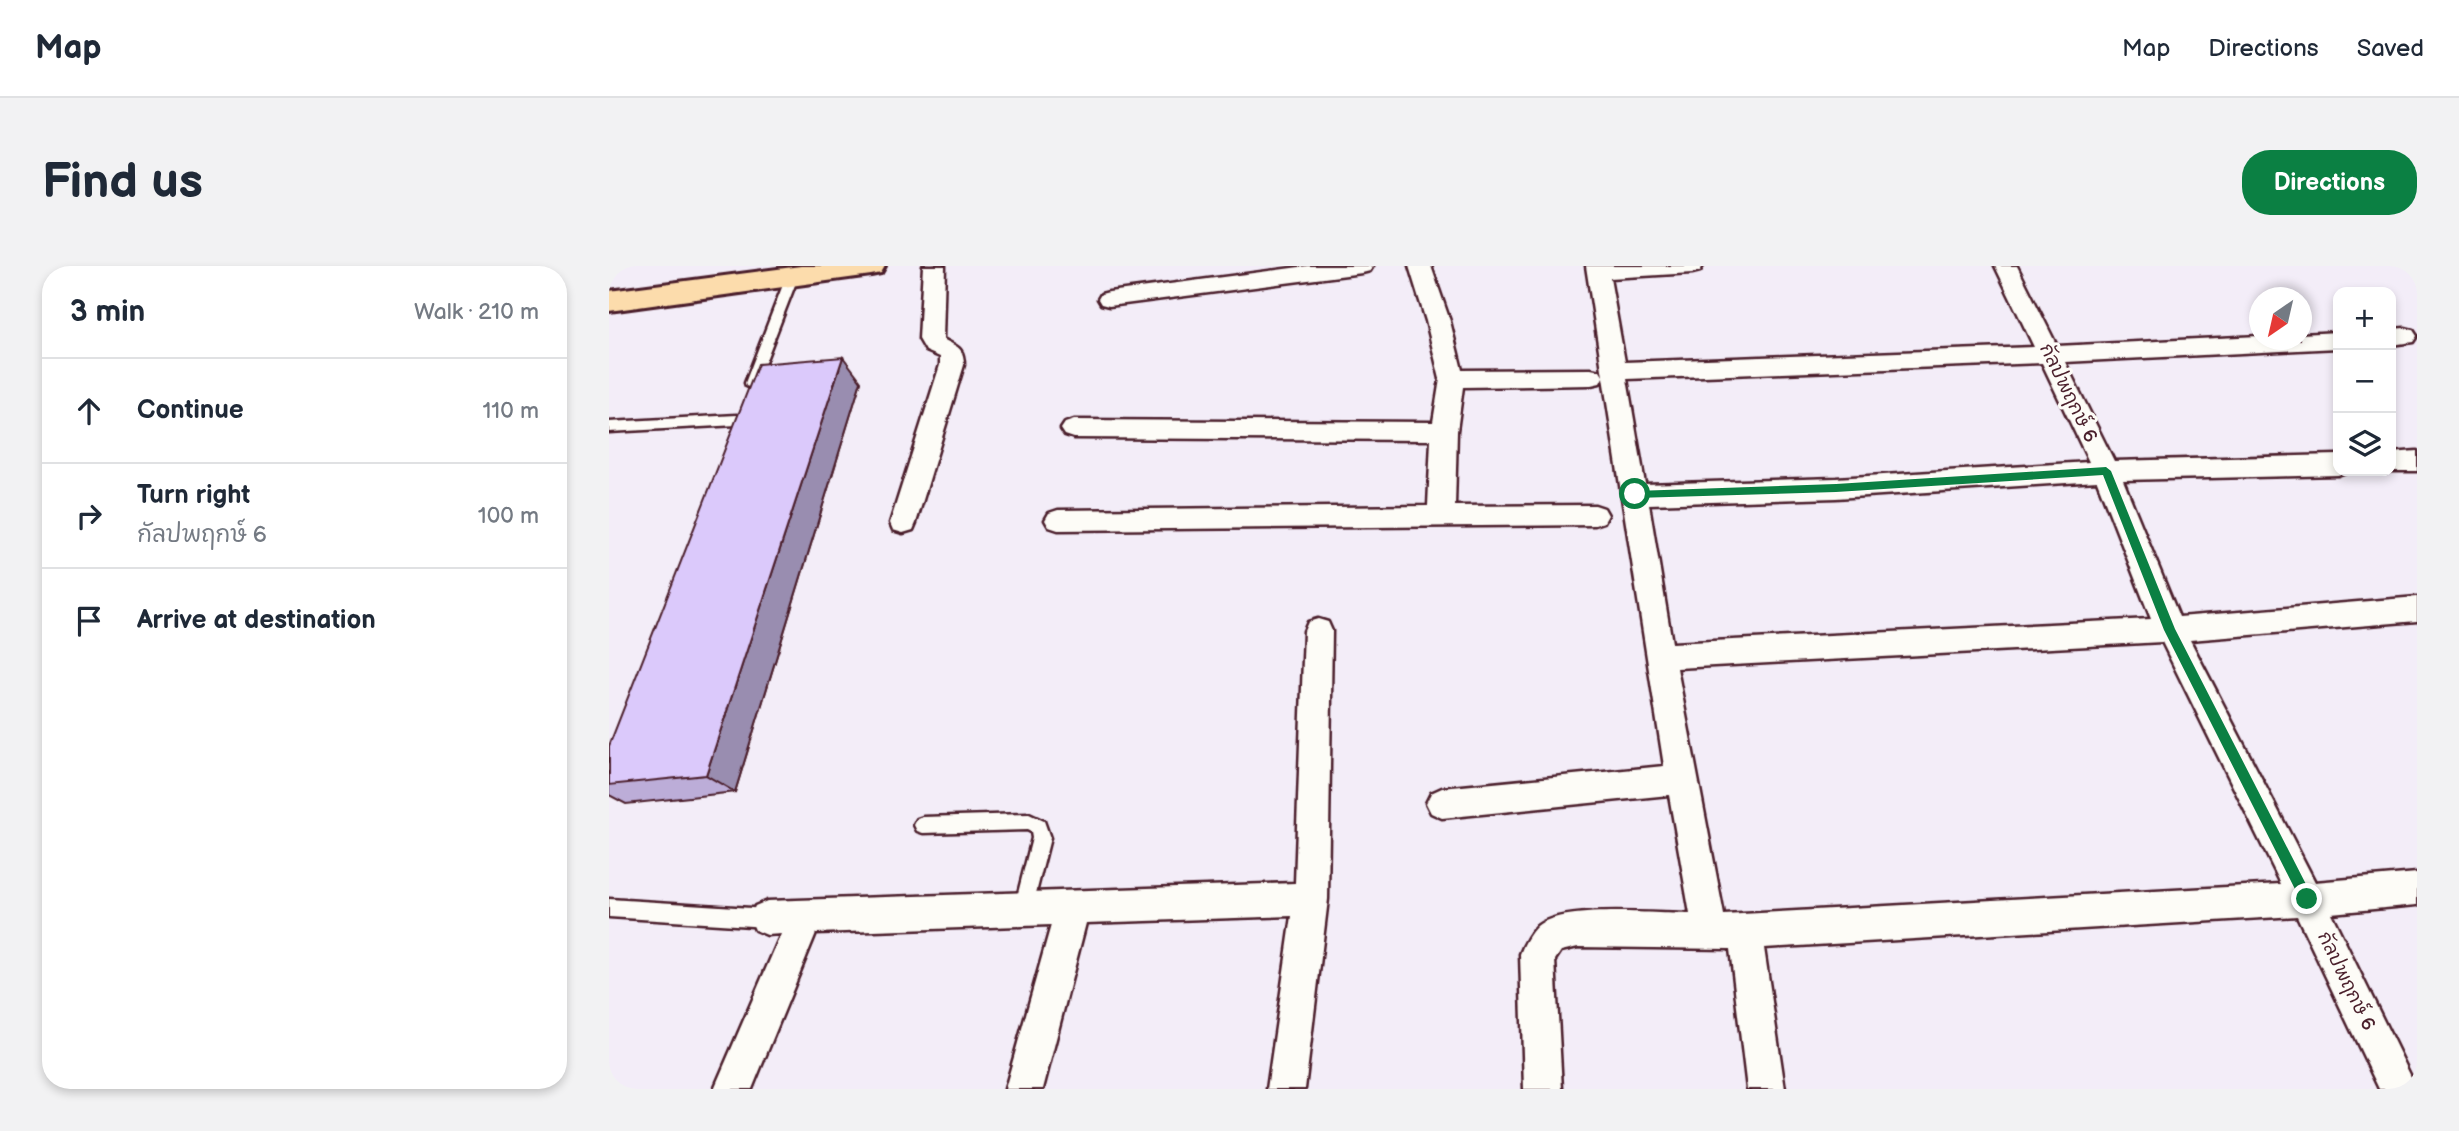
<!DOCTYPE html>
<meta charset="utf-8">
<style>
body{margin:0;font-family:"Balsamiq Sans","Playpen Sans Thai",sans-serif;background:#f2f2f3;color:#1f2937}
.controls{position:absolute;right:21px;top:21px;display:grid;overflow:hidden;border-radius:14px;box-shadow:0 4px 10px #0003}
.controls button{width:63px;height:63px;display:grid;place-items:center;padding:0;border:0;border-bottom:2px solid #e0e1e3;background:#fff;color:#1f2937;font:35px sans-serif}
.compass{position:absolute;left:1640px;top:21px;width:63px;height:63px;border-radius:50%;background:#fff;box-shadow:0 4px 10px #0003;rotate:214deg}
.stop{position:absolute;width:21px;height:21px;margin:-16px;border:5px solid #0b8043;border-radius:50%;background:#fff}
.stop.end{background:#0b8043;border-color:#fff;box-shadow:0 2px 7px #0008}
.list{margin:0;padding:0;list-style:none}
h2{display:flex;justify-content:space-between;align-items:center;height:91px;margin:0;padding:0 28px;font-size:30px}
h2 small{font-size:23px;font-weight:400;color:#747a83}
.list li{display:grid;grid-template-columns:46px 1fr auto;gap:21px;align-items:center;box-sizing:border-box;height:105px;padding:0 28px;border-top:2px solid #e0e1e3}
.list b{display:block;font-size:26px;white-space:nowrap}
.list p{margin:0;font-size:23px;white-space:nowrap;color:#747a83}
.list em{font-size:23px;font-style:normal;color:#747a83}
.icon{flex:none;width:38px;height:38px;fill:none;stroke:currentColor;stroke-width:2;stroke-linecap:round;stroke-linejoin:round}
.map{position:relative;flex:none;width:1808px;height:823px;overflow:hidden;border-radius:28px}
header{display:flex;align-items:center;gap:42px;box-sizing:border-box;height:98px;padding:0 35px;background:#fff;border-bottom:2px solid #e0e1e3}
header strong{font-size:33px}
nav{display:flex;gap:38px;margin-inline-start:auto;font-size:24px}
.intro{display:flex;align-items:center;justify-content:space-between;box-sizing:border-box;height:168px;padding:0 42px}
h1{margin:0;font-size:49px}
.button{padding:18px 32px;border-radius:28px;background:#0b8043;color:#fff;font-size:24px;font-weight:700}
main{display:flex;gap:42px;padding:0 42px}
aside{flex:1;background:#fff;border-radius:28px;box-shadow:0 4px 10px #0003}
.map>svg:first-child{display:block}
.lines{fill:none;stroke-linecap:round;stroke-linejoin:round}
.service-casing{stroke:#4a1f2b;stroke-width:5}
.minor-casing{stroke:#4a1f2b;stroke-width:5}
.primary-casing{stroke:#4a1f2b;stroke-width:6}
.service{fill:#fdfcf7;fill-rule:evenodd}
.minor{fill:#fdfcf7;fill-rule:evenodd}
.primary{fill:#fcdcac;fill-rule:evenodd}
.wall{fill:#bcadd8;stroke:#4a1f2b;stroke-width:2}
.shaded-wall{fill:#998db0;stroke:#4a1f2b;stroke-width:2}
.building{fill:#dbc9fb;stroke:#4a1f2b;stroke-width:2}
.route{fill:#0b8043}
.labels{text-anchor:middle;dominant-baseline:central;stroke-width:6;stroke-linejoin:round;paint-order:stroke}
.street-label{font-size:19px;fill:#4a1f2b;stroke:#fdfcf7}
</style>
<header>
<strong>Map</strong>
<nav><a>Map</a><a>Directions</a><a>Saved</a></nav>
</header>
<div class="intro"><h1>Find us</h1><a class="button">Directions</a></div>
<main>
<aside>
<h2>3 min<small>Walk · 210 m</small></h2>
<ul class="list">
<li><svg class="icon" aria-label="ahead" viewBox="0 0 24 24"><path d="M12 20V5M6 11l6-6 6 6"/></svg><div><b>Continue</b></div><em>110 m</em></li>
<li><svg class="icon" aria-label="right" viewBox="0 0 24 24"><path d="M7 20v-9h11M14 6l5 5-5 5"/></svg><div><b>Turn right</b><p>กัลปพฤกษ์ 6</p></div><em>100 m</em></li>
<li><svg class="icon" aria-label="arrive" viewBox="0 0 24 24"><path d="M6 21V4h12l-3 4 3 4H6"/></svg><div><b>Arrive at destination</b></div></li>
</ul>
</aside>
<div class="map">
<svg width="1808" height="823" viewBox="0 0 1808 823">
<rect width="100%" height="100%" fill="#f3edf8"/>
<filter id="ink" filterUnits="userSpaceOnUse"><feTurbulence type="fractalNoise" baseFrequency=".0143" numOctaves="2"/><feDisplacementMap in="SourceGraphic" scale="14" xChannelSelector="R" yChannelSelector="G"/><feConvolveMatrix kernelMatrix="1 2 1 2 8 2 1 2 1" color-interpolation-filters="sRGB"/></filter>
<g filter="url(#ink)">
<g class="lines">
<defs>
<path id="service" d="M183 7 189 11 148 117 142 122 137 120 136 117 177 11Z
M128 149 135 154 128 159 0 166V156Z
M420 548 435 555 441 572 423 643 420 649 414 652 408 649 405 643 423 572 422 566 418 564 314 567 308 565 305 559 308 553 314 551Z
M0 633 158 643 164 646 167 652 164 658 158 661 0 651Z"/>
<path id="minor" d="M314 0H336L334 73C348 81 355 81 355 99L307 257 304 264 294 267 284 264 281 257 331 99V91L317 85 310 73Z
M698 0H764L761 5 753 7 500 40 492 38 489 33 492 28 500 26Z
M800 0H822L841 55 853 104 982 103 991 105 994 110 977 0H1094L1091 5 1083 7 1001 12 1016 96 1425 81 1386 0H1408L1448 80 1650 70V74H1692V68L1729 66V82L1456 96 1505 195 1729 189V205H1739L1729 209 1514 214 1570 351 1808 331V355L1581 374 1706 616 1808 607V639L1722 647 1808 823H1770L1688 650 1155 682 1176 823H1138L1121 683 969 681 952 685 946 694 953 823H915L911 688C915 678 920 668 928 660 953 639 1047 648 1081 648L1060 529 833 552 822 547 817 537 822 527 833 522 1055 500 994 111 991 117 982 119 854 121 848 165 846 240 986 239 995 242 999 249 995 256 986 259 449 264 440 261 436 254 440 247 449 244 819 240 822 174 465 172 456 169 452 163 456 157 465 154 824 156 831 113 817 55ZM1433 97 1480 196 1227 212 1036 218 1018 113ZM1488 215 1542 353 1063 377 1040 238 1227 232ZM1553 376 1672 618 1115 649 1068 402Z
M1796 62 1804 64 1808 70 1804 76 1782 79V63Z
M1808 185V205H1776H1782V187Z
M709 353 719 356 723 365 719 633 696 823H658L683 650 477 657 434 823H396L442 659 207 667 143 823H105L172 668 158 669 146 664 141 652 146 640 158 635 686 617 695 365 699 356Z"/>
<path id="primary" d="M192 0H276L272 7 262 9 0 45V25Z"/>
</defs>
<use href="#service" class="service-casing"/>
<use href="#minor" class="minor-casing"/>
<use href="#primary" class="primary-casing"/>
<use href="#service" class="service"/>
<use href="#minor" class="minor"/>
<use href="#primary" class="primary"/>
</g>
<path class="wall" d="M252 115 126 526 17 538 0 529V480Z"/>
<path class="shaded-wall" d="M234 91 252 115 126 526 97 509Z"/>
<path class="building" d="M234 91 97 509 0 519V480L149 98Z"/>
</g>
<path class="route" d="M1497 201 1502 205 1566 363 1702 628V637H1693L1555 364 1494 209 1227 226 1026 232 1021 228 1026 225 1227 218Z"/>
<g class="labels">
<g class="street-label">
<text transform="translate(1459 127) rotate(64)">กัลปพฤกษ์ 6</text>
<text transform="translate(1737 715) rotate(64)">กัลปพฤกษ์ 6</text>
</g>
</g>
</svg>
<div class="controls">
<button>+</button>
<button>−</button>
<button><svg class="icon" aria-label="layers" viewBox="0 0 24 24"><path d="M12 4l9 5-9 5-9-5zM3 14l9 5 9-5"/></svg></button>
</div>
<svg class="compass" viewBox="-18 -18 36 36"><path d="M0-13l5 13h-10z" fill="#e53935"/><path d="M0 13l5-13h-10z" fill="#747a83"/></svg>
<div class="stop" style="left:1026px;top:228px"></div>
<div class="stop end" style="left:1698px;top:633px"></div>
</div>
</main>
